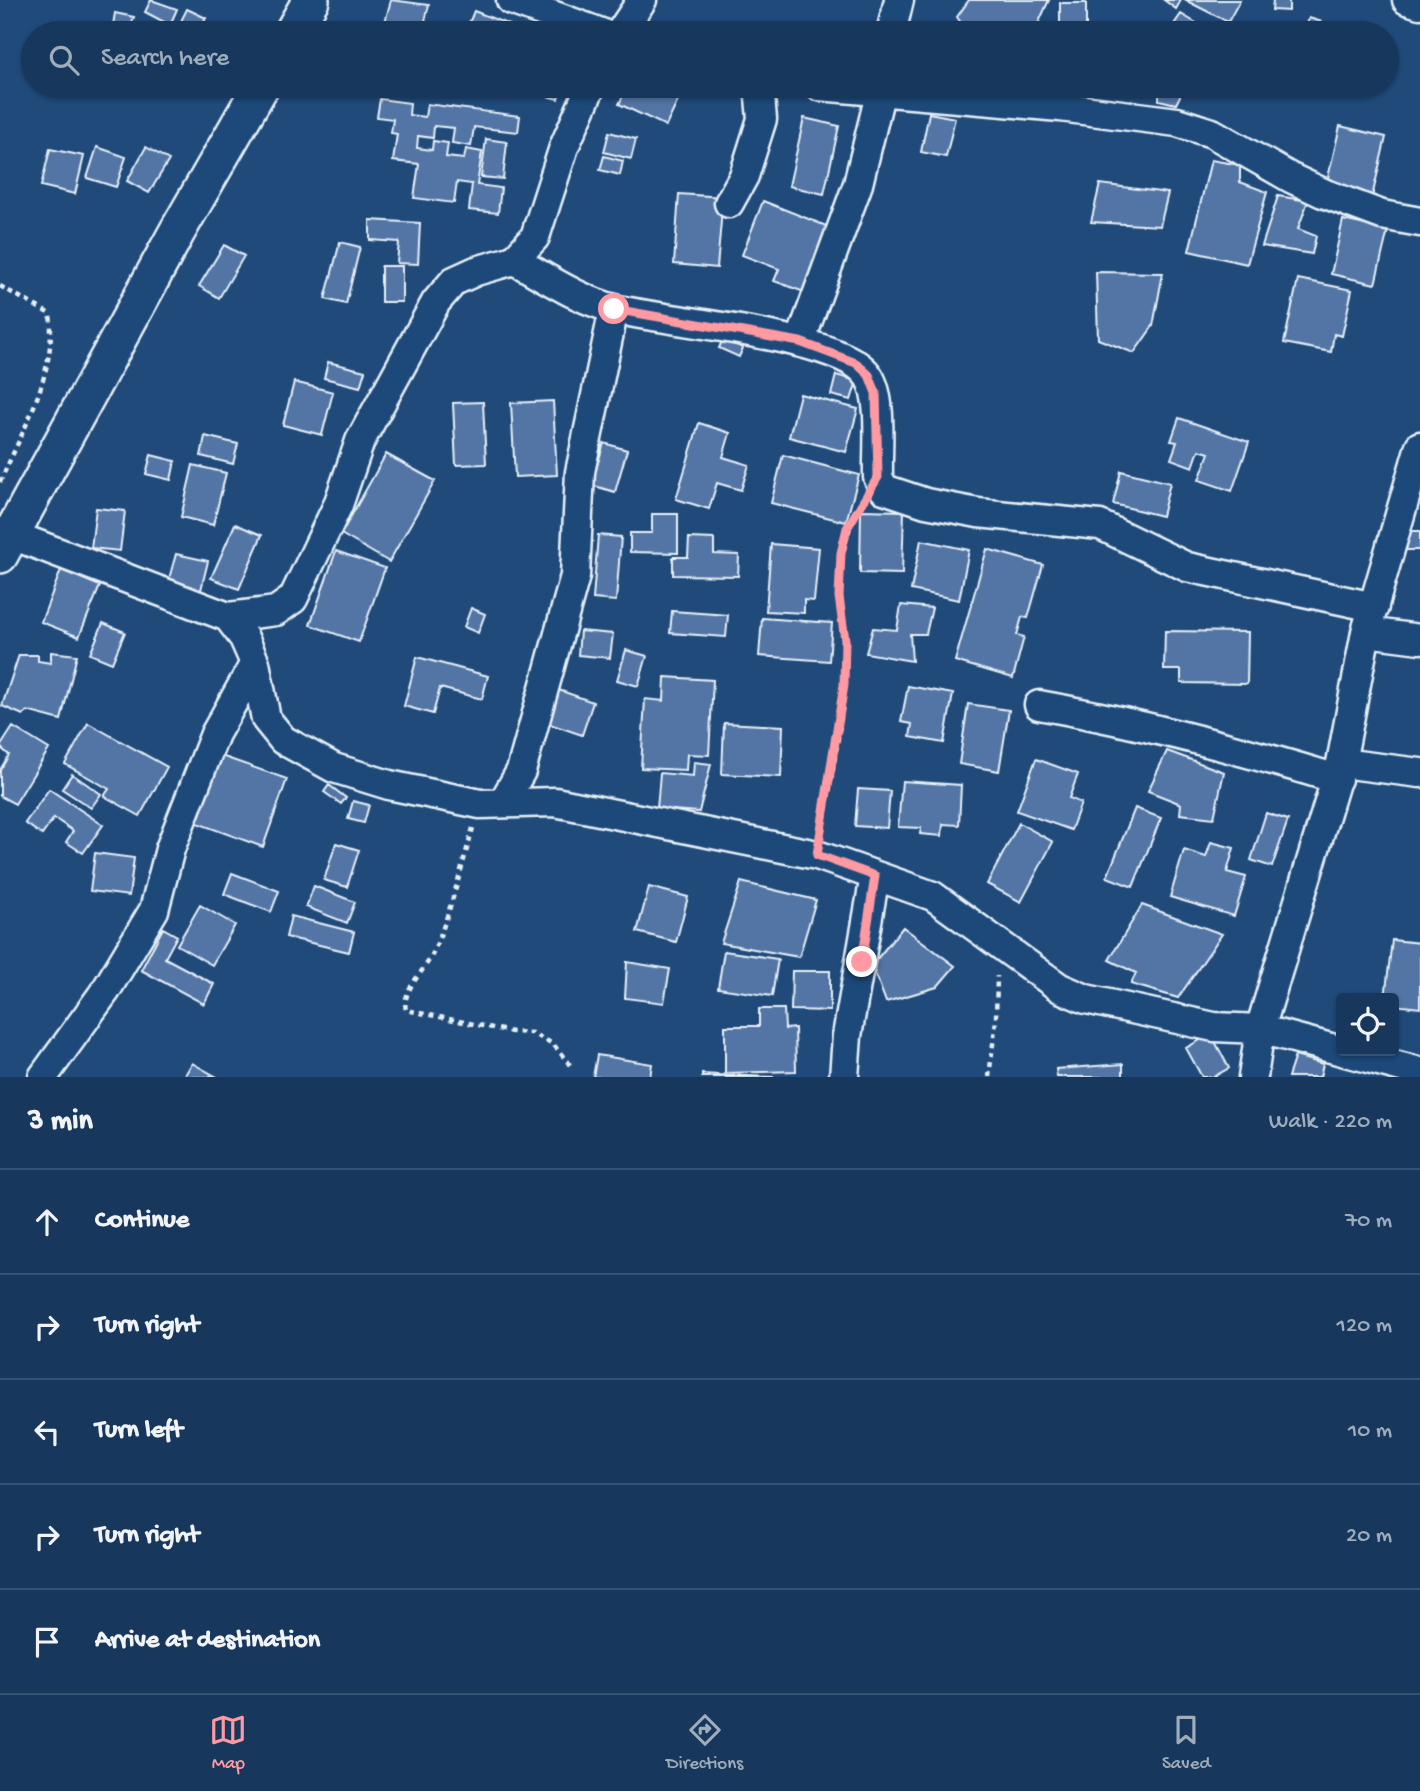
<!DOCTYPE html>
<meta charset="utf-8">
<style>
body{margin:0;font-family:"Gochi Hand",sans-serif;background:#203f62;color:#f1f3f6}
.controls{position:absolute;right:21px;bottom:21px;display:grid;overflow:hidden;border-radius:7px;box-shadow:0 2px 5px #0004}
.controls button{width:63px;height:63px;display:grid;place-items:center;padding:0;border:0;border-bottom:2px solid #365272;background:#17385c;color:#f1f3f6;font:35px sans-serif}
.stop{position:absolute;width:21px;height:21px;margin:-16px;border:5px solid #ff9aa2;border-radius:50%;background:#fff}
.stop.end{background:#ff9aa2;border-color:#fff;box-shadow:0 2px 7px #0008}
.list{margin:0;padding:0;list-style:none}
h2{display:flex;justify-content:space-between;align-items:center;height:91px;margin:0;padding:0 28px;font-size:30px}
h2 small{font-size:23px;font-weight:400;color:#9eacbb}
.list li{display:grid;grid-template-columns:46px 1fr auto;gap:21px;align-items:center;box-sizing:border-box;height:105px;padding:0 28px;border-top:2px solid #365272}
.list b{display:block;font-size:26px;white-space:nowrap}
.list em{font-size:23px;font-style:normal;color:#9eacbb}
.icon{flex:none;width:38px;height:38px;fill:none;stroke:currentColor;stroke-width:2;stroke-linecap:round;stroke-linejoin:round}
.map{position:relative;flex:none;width:1420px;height:1077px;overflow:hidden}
.search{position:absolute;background:#17385c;box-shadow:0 2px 5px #0004;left:21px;right:21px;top:21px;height:77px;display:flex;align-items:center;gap:18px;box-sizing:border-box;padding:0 24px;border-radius:38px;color:#9eacbb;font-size:26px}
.sheet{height:616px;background:#17385c}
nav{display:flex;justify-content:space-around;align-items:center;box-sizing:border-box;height:98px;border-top:2px solid #365272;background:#17385c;font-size:19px;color:#9eacbb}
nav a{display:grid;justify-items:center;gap:4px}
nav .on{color:#ff9aa2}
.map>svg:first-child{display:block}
.building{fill:#5375a5;stroke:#e8f1f8;stroke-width:2}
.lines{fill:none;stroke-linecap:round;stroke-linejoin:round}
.minor-casing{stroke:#e8f1f8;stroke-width:33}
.major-casing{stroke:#e8f1f8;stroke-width:40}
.path{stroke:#e8f1f8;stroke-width:4.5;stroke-dasharray:5 5;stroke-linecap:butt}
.minor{stroke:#1f4a7a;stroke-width:28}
.major{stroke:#1f4a7a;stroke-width:35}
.route{stroke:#ff9aa2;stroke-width:9}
</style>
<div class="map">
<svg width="1420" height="1077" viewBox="0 0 1420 1077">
<rect width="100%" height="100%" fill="#1f4a7a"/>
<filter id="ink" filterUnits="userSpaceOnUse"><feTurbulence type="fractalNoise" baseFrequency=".0143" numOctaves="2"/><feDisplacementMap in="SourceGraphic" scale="14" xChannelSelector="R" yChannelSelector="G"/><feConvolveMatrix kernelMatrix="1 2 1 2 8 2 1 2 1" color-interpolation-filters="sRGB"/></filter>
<g filter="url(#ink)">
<path class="building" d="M151 0 177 9 170 25 145 12Z
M391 0 429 5 422 33H382Z
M969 0H1049L1034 33H968L957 17Z
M1164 0H1181L1176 9Z
M1185 0H1240L1228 22Z
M1273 0H1289V11L1272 10Z
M1060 3H1086V33H1060Z
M187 9 206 18 198 33H175Z
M474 11 525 31 524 33H465Z
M115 13 134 17 130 29 113 25Z
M1181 14 1213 33H1168Z
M1309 18 1322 22 1319 33H1304Z
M525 86H561L558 99 523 90Z
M628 86H685L666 126 619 104Z
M1159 86H1197L1196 89 1183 90 1176 104 1159 100Z
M380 99 410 103 409 115 425 117 427 104 520 116 518 132 474 127 471 146 452 143 454 128 434 126 433 138 418 136 417 148 432 150 433 141 448 143 446 157 464 159 466 149 482 152 477 185 501 188 498 213 469 210 472 184 457 182 454 203 414 198 419 164 393 161 397 134 391 133 393 119 377 117Z
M929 113 955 118 946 157 921 152Z
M804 118 839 126 824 194 789 186Z
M1340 126 1386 137 1372 197 1326 186Z
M609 132 636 139 631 159 604 152Z
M486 139 507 142 503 179 481 177Z
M97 147 126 157 116 187 87 178Z
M146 147 169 160 149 193 127 181Z
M50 149 84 156 75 194 41 186Z
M604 156 623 161 620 175 600 170Z
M1211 160 1240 165V182L1267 192 1247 264 1189 251Z
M1100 184 1168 193 1160 226 1091 222Z
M679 194 723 197 717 268 674 264Z
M1278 196 1308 201 1298 229 1316 236 1312 254 1262 246Z
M763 201 829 227 804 292 774 281 779 269 742 255Z
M370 220 420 223 418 264 397 263 399 242 370 240Z
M1343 220 1388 230 1375 284 1331 274Z
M340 242 360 247 346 304 325 299Z
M224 245 244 256 219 298 199 286Z
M381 266H402V302H381Z
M1096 272 1163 273 1153 326 1134 353 1098 339Z
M1298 279 1352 290 1342 336 1334 334 1331 352 1284 343Z
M723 339 743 348 739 357 719 348Z
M328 362 365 371 360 387 324 378Z
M836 375 857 381 851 400 831 395Z
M294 382 333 392 322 435 283 425Z
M800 394 858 409 846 452 789 437Z
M553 401 557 475 515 477 511 403Z
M483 402 486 464 456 465 453 403Z
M1179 418 1249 442 1232 491 1199 480 1209 453 1199 450 1193 467 1171 459 1177 442 1171 441Z
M699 423 730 433 723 457 749 465 741 490 717 483 709 509 676 499Z
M205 436 238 444 233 464 201 456Z
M604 443 627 450 615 492 591 485Z
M386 454 435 481 389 562 341 534Z
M151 455 175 461 171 480 146 474Z
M783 455 859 475 846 522 771 503Z
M193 465 226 473 213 525 181 517Z
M1121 471 1170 483 1162 516 1113 504Z
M96 508 125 511 120 551 91 548Z
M861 510 904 511 902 574 860 573Z
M652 514H678V553L630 552V533H652Z
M235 524 262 535 239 589 211 578Z
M1404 531H1420V550H1405Z
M598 535 621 537 616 601 593 599Z
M689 538 714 539V554L739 555 738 576 673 575V557H688Z
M921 540 969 550 959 600 911 590Z
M771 544 819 548 814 601 804 600V613L766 611Z
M987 549 1043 565 1028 618 1022 617 1017 635 1024 637 1013 678 955 661Z
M336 551 385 568 359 642 310 625Z
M176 554 208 561 200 594 167 586Z
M61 570 100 586 79 637 41 622Z
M901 605 932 608 926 634H910L912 661 866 653 873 628 897 630Z
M471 608 485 614 478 633 464 627Z
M672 611 728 615 726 637 670 633Z
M762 618 832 623 829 661 759 656Z
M103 623 125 632 112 663 90 654Z
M580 631 613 634 610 658 578 655Z
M1165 631 1248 632 1247 684 1181 683V670H1164Z
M626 650 647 656 638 686 617 680Z
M51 652 77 655 61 720 27 711 23 715 2 706 19 655H38V661L51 663Z
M417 657 488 676 482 699 440 688 433 714 404 706Z
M665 677 713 680 709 755 687 754 686 770 641 768 645 699 664 701Z
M908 686 953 694 944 743 910 737 912 724 901 722Z
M553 688 593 702 582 735 541 721Z
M968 704 1009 710 999 771 959 764Z
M88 723 167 767 140 816 104 796 109 789 65 764Z
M724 723 783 726 781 777 722 774Z
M13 727 49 749 15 804 0 796V770L9 755 0 747Z
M1167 751 1224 772 1214 818 1180 814 1181 804 1148 791Z
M221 756 287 779 263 847 197 823Z
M1036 759 1078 774 1069 798 1081 803 1071 830 1017 811Z
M694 762 711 764 699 812 657 809 660 773 693 776Z
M72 774 101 794 91 808 62 789Z
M902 781 961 785 959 825 943 824 942 836 920 834 921 828 898 827Z
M329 785 346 798 341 804 324 792Z
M49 789 103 825 83 853 66 842 73 831 54 818 42 835 25 823Z
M858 789 890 791 887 828 855 826Z
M353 801 369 805 364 823 348 819Z
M1135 808 1161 818 1133 887 1107 877Z
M1266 813 1288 820 1272 867 1251 860Z
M1019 823 1053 842 1021 902 987 884Z
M1211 842 1234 848 1227 872 1246 877 1234 916 1170 897 1184 850 1206 857Z
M336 843 359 850 347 887 324 880Z
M95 853 134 858 129 896 90 891Z
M232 873 279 891 271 912 224 894Z
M741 882 816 900 799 957 721 943Z
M314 886 355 902 347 923 306 907Z
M649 887 688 897 676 942 637 932Z
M200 905 235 925 212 965 177 945Z
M1142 905 1222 934 1178 998 1131 984 1136 973 1109 960Z
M291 916 354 932 349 952 286 937Z
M903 927 955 966 937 987 886 1002 872 965Z
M163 928 177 936 165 958 214 984 204 1004 141 970Z
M1392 940 1420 943V1008L1394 1005V998H1385Z
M724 951 778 959 772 996 718 988Z
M627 962 670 969 664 1003 625 998Z
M792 971H830V1011L791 1010Z
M759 1009H784L785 1029 795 1028 796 1071 725 1073V1026H759Z
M1211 1034 1229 1068 1213 1077H1202L1186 1048Z
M597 1055 652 1064 650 1077H593Z
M1295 1056 1323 1064 1320 1077H1288Z
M192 1063 217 1077H184Z
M1123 1064V1077H1057L1056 1069Z
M702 1074 719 1075 774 1077H702Z"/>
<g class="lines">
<defs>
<path id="minor" d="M511 0 601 33
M1407 0 1420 4
M620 33 642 0
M891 33 899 0
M819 86 1060 107 1177 122 1212 133 1291 178 1323 193 1382 215 1420 222
M729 203 744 176 762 119 759 86
M514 260C547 278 579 300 615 309 666 322 845 335 869 377 883 399 877 450 878 477L884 489 926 503 978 513 1100 525 1187 567 1374 607
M800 342 858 184 882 86
M12 535 228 617 276 611 293 599 338 505 360 441 436 302 454 281 476 271 514 260 535 237 564 147 591 86
M228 617 244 638 255 663 266 719 283 740 334 768 389 785 480 804 555 802 817 855 933 896 1060 988 1086 999 1214 1027 1260 1029 1420 1072
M1366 632 1420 639
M1039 705C1140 723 1239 749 1337 779
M1341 763 1420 773
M504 801 521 771 575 576 580 472 614 309
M43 1077 106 990 154 910 170 849 215 734 255 663
M844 1077 847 1036 875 876
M1253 1077 1260 1029 1341 763 1366 632 1420 446"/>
<path id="major" d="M292 33 311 0
M0 555 177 232 261 86"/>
</defs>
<use href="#minor" class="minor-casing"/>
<use href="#major" class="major-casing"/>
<path class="path" d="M0 286 50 314C57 372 23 430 0 482
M473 828C461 869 450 914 433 953 425 971 401 990 406 1010L512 1032 532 1033 553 1044 571 1066
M822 830C830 783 840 735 844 686 850 615 822 571 862 503
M989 1077 996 1020 997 976"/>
<use href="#minor" class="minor"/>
<use href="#major" class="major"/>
</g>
</g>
<g class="lines" filter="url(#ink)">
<path class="route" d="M614 309 800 342 856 363 869 375 876 393 878 477 847 528 841 553 839 597 845 640 844 685 817 855 875 876 862 962"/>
</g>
</svg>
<div class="controls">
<button><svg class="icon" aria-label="locate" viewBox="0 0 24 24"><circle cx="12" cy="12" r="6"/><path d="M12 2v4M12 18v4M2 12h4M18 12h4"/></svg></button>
</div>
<div class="stop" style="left:614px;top:309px"></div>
<div class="stop end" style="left:862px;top:962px"></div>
<div class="search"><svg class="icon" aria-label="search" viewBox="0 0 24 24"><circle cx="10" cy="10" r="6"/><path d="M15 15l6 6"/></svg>Search here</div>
</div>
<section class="sheet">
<h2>3 min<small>Walk · 220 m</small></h2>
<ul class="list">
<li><svg class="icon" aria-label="ahead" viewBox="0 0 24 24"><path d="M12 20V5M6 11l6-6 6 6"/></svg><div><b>Continue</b></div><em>70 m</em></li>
<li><svg class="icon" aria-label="right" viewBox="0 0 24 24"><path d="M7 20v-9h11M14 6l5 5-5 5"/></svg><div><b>Turn right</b></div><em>120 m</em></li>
<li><svg class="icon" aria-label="left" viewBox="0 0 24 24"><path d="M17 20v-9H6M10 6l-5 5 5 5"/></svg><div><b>Turn left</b></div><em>10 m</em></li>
<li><svg class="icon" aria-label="right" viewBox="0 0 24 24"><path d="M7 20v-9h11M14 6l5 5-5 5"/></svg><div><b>Turn right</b></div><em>20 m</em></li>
<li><svg class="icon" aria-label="arrive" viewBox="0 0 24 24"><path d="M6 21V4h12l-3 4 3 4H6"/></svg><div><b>Arrive at destination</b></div></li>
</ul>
</section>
<nav>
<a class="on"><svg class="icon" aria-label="map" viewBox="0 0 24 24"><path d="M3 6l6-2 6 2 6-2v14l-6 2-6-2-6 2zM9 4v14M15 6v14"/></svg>Map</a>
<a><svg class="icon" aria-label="directions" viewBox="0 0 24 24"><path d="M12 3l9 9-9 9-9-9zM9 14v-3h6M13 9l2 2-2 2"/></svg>Directions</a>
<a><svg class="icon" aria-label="saved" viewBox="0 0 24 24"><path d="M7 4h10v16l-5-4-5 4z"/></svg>Saved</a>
</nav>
